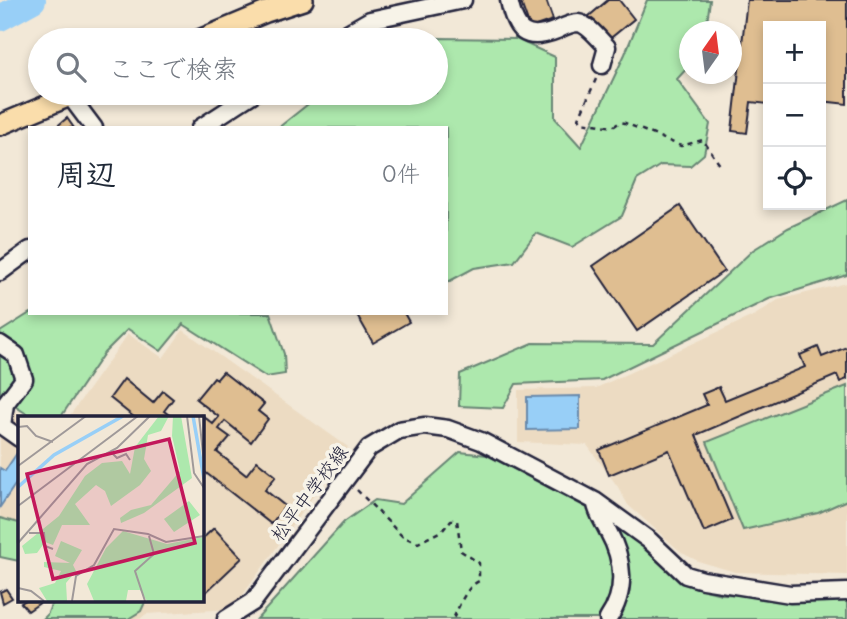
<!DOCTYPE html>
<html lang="ja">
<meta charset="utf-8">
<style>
body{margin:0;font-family:Delius,"Klee One",sans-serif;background:#f2f2f3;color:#1f2937}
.controls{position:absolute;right:21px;top:21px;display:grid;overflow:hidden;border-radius:0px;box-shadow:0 4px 10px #0003}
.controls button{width:63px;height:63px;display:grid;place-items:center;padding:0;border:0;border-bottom:2px solid #e0e1e3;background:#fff;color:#1f2937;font:35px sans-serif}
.compass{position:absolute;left:679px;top:21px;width:63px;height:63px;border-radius:50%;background:#fff;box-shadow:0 4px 10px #0003;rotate:14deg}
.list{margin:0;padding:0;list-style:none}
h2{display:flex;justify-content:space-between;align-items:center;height:91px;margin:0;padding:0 28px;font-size:30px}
h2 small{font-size:23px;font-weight:400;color:#747a83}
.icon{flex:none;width:38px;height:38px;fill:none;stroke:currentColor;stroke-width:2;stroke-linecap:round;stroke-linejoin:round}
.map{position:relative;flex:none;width:847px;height:619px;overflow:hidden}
.search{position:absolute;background:#fff;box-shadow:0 4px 10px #0003;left:28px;top:28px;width:420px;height:77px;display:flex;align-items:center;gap:18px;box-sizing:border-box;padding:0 24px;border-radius:38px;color:#747a83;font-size:26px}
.panel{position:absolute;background:#fff;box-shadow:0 4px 10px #0003;left:28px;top:126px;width:420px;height:189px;border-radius:0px}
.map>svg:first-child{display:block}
.built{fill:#ecdbc2}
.green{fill:#ade8ad;stroke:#688574;stroke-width:2}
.water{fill:#98cff7;stroke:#698aac;stroke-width:2}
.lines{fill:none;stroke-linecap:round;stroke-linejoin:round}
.river{stroke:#98cff7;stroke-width:26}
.building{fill:#dfbe91;stroke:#22223b;stroke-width:2}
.minor-casing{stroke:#22223b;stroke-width:21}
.major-casing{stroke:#22223b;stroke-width:24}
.path{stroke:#22223b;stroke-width:2.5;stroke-dasharray:5 5;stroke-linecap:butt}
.minor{stroke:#f7f3e8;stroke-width:16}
.major{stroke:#faddab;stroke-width:19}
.labels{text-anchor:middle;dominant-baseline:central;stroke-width:7;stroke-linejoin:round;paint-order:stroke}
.street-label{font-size:19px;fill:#22223b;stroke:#f7f3e8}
.inset-river{fill:none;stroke:#98cff7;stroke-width:3.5}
.inset-road{fill:none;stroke:#9f9999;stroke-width:2}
.view{fill:#c2185b;fill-opacity:0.15;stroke:#c2185b;stroke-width:3.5}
.inset-edge{fill:none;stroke:#22223b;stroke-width:3.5}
</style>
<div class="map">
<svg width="847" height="619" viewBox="0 0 847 619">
<rect width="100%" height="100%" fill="#f2e8d7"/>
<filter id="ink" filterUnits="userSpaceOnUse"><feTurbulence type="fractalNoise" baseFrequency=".0143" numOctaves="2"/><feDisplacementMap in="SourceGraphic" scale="14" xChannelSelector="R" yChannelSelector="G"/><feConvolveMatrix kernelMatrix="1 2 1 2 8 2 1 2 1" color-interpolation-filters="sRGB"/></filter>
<g filter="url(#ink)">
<path class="built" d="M847 283V575L735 572 698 561 682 553 628 505 618 487 587 445 518 442V390L596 388 755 315 778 300Z
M183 330 348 447 233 609 146 614 140 619H129L103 600H201V418H68L128 334 163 358Z
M15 411 24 418H19V540L0 526V431Z"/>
<path class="green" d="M647 0H710L706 31 690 32 689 66 677 79 710 124 704 154 690 166 661 165 637 180 622 216 572 247 536 233 514 262 474 268 446 283V128H278L322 93H436V40H433L437 38 516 39 555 57V118L581 147 625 54Z
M847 200V275L769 299 602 380 516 384 503 408 459 406 460 374 533 343 653 344 753 250 788 228Z
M30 313H270L284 354 285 374 266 377 183 324 161 351 128 329 104 353 60 418H33L10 403 0 411V332Z
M847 386V500L818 513 743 530 707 442Z
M460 452 487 455 614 522 690 586 721 594 847 598V619H257L344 522 375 500 401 504Z
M0 518 19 523V561L0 557Z
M53 600H146L141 611 128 619H43L47 615Z"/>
<path class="water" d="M580 396V429L527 430V397Z
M17 453 19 455V479L0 507V468L5 471Z"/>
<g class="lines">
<path class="river" d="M0 18 33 0"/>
</g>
<path class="building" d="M520 0H546L553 20 530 28Z
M608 0H619L634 19 607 41 588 17Z
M747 0H847V104L821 101V26H768V104L751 102 747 133 732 131Z
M67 118 74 128H55Z
M680 206 724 271 637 331 593 266Z
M356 313H404L409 322 373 343Z
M818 347 822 357 847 347V379L840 382 837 375 696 435 732 520 704 532 669 450 609 475 599 450 707 405 702 394 719 387 725 400 805 367 800 355Z
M223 372 264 404 258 411 268 419 251 442 225 421 219 429 230 437 217 452 246 475 257 461 276 476 265 490 285 506 271 524 201 469 200 418 202 415 213 424 219 417 196 399 214 377 217 379Z
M124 379 153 403 163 391 173 399 164 411 173 418H135L110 398Z
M214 528 242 558 201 597V540Z
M6 589 12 598 3 603 0 592Z
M26 600H44L28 611 21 603Z"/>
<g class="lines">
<defs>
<path id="minor" d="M509 0C515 31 525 43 557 30 563 27 571 23 578 23 588 24 600 40 607 47L602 65
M335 40 370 20 463 0
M70 96 94 128
M200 128 254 93
M0 272 30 250
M0 344 16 355 24 379 5 404 2 426 19 438
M595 501C598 515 602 519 608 531 624 560 627 591 608 619
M226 619 253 602 369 448 399 430 425 426 448 429 481 441 595 501 649 540 686 575 703 580 790 594 847 592"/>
<path id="major" d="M199 40 266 12 303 0
M0 125 77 93"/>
</defs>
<use href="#minor" class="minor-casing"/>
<use href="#major" class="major-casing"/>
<path class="path" d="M596 79 579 118 582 122 613 127 620 122 625 123 681 146 703 140 722 168
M357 490 402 536 418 543 443 530 451 520H457L461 551 479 563V581C465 588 460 605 453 619"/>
<use href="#minor" class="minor"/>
<use href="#major" class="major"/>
</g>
</g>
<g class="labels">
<g class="street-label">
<text transform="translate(309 493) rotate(-53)">松平中学校線</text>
</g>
</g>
<g transform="translate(18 416)">
<rect width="186" height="186" fill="#f2e8d7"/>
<path d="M141 0H151L143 15 130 19 126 43 133 55 122 69 93 90 87 75 78 69 57 88 72 109H44L35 129 27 126 19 137 7 138 4 130 41 100 67 60 84 47 104 45 112 58 117 31ZM155 0H163L174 62 126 97 103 107 102 102 113 94 133 89 162 55 154 20ZM171 85 182 99 156 116 146 103ZM105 115 149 128 185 121V185H129L122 174H110L108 185H76L69 168 88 132ZM43 125 64 134 55 149 58 155 48 167 49 185H29L21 172 37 167 43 155 26 151V146L52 147 37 140Z" fill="#ade8ad"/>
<path class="inset-river" d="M175 0 186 63M0 71 36 39 105 0"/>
<path class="inset-road" d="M169 0 176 57 186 72M181 0 186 47M0 11 9 10 18 20 35 26M93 36 99 42 108 38 112 44M0 50 68 0M0 90 120 0M11 117H26L27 130 35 133M0 127 69 48 99 32 132 0M0 172 13 175 26 185M54 185 58 160 76 149 96 113 130 118 148 126 186 120M127 185 117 155 136 138 131 120"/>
<path class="view" d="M151 23 177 127 35 163 9 58Z"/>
<rect width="186" height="186" class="inset-edge"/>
</g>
</svg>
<div class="controls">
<button>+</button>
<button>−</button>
<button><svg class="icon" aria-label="locate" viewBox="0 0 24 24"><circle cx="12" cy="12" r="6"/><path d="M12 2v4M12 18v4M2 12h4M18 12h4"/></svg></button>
</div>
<svg class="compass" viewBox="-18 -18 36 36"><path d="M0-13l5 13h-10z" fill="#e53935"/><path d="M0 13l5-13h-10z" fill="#747a83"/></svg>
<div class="search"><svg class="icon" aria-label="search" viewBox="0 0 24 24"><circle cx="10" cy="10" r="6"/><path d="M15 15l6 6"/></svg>ここで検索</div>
<section class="panel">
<h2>周辺<small>0件</small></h2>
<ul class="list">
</ul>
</section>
</div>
